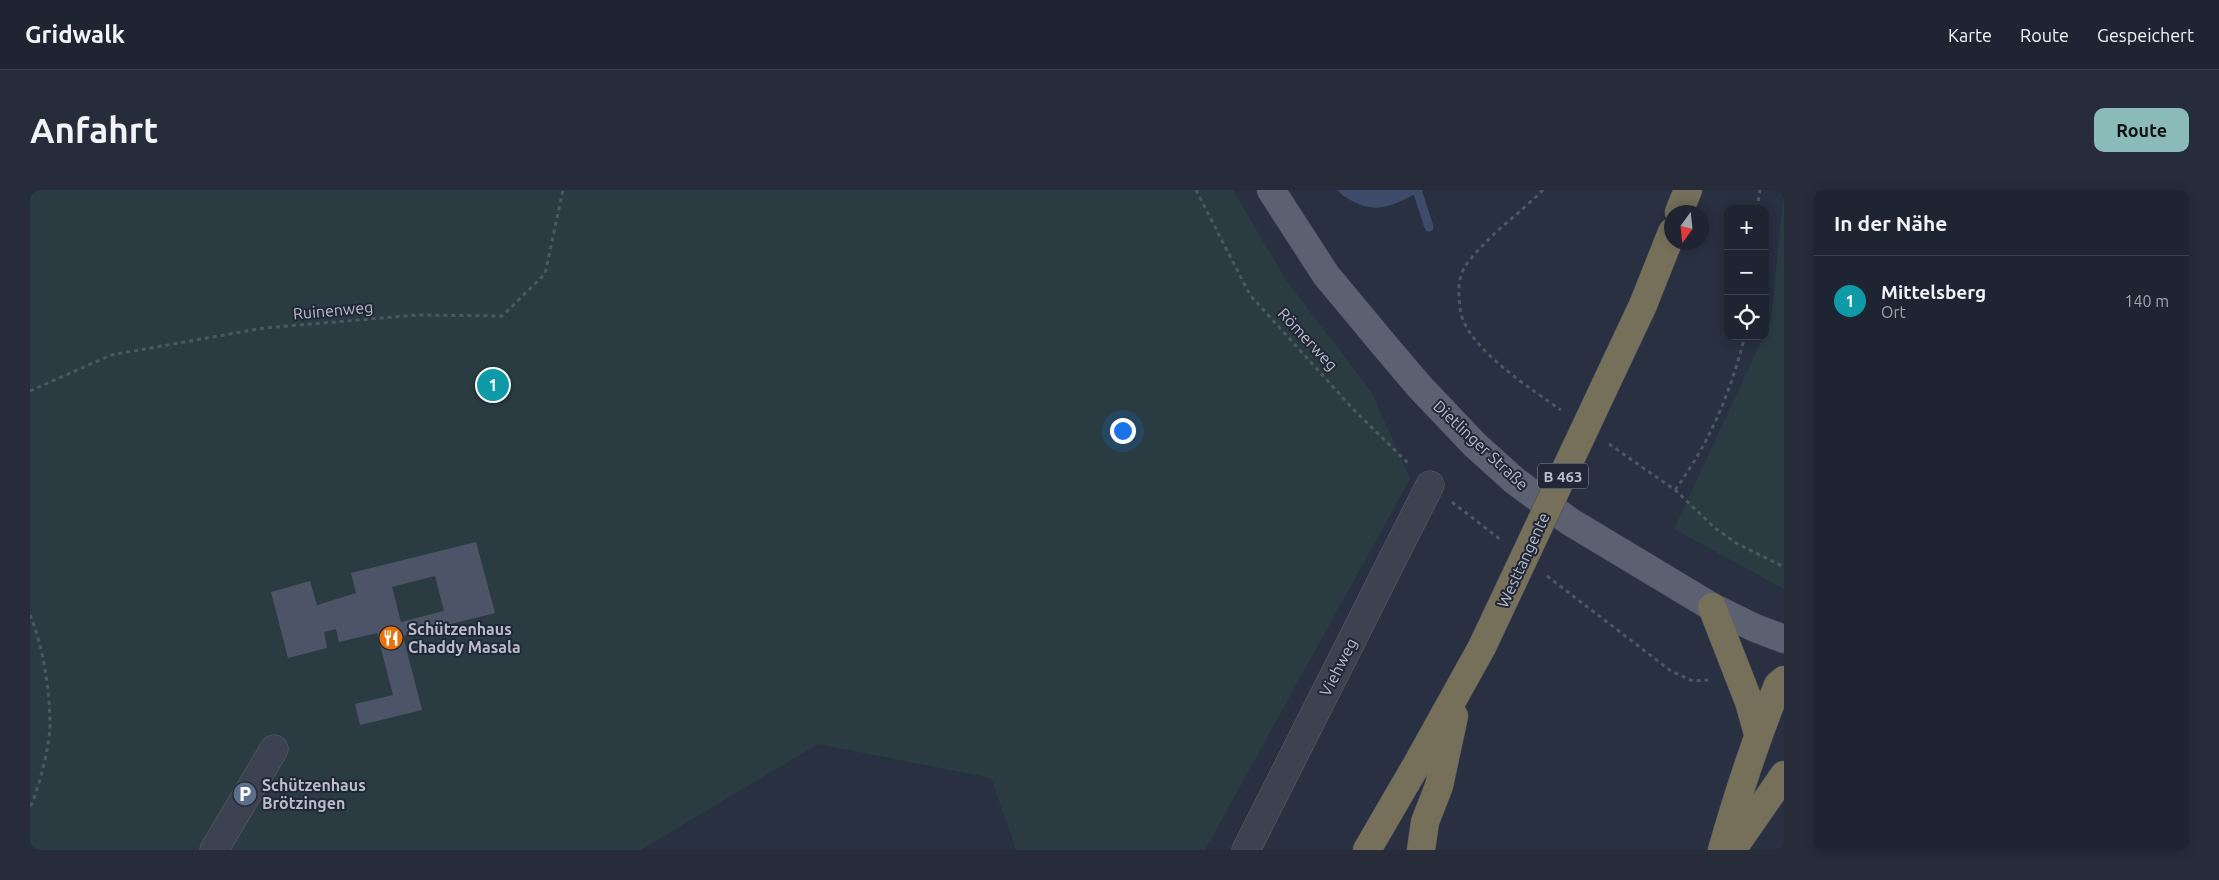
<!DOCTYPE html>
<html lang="de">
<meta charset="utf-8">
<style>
body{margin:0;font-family:Ubuntu,sans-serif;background:#262c39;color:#f1f3f6}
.controls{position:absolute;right:15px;top:15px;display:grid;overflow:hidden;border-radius:10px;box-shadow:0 2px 12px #0003}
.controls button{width:45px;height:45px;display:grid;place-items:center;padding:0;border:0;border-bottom:1px solid #3c414d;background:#1e2431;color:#f1f3f6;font:25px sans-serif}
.compass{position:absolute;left:1634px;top:15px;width:45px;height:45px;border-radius:50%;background:#1e2431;box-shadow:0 2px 12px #0003;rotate:195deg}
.you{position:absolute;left:1092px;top:240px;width:18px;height:18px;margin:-12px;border:4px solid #fff;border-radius:50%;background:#1a73e8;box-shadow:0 0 0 8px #1a73e833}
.badge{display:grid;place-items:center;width:32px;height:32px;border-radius:50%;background:#8bbbb9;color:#fff;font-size:16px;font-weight:700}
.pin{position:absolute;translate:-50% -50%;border:2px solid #fff;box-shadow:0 1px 5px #0006}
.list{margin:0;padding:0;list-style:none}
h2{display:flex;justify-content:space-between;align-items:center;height:65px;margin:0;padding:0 20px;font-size:21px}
h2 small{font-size:16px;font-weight:400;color:#a1a4ab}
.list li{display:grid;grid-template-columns:32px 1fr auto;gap:15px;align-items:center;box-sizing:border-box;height:90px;padding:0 20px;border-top:1px solid #3c414d}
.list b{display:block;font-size:19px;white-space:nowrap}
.list p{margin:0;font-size:16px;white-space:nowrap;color:#a1a4ab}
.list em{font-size:16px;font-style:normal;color:#a1a4ab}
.icon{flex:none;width:28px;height:28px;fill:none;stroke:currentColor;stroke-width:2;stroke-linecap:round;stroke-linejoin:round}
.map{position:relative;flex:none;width:1754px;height:660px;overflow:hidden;border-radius:10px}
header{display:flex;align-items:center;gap:30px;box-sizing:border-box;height:70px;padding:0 25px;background:#1e2431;border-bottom:1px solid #3c414d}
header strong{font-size:24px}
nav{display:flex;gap:28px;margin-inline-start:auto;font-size:18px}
.intro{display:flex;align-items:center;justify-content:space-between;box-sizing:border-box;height:120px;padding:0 30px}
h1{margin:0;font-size:35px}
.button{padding:12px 22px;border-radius:10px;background:#8bbbb9;color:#111;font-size:18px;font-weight:700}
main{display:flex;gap:30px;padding:0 30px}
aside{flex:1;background:#1e2431;border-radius:10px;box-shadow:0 2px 12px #0003}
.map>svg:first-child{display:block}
.green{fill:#2a3c42}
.water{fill:#3f4c69}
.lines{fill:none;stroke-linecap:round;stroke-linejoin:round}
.stream{stroke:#3f4c69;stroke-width:9}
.building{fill:#4d5468;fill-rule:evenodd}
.minor-casing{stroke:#5b606e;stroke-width:29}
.major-casing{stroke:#464b5a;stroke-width:29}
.highway-casing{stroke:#474d5b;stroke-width:29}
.path{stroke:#49595f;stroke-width:3;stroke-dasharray:4 4;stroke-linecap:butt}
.minor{stroke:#3d4251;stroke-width:28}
.major{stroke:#5b6171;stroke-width:28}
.highway{stroke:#766f5a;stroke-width:28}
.highway-bridge-casing{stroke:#474d5b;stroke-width:29;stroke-linecap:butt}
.highway-bridge{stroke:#766f5a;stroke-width:28}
.labels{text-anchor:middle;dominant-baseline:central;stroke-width:4;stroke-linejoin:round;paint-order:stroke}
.shield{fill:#212736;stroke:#8c919e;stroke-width:1}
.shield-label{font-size:15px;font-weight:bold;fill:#babecb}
.street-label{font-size:16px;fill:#babecb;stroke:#212736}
.poi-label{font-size:16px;font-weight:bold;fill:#babecb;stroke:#212736;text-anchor:start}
</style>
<header>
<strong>Gridwalk</strong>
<nav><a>Karte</a><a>Route</a><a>Gespeichert</a></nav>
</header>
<div class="intro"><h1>Anfahrt</h1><a class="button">Route</a></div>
<main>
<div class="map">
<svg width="1754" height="660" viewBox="0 0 1754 660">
<rect width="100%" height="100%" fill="#283041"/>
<path class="green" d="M0 0H1203L1256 90 1342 203 1380 289 1175 660H986L961 588 788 554 611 660H0Z
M1754 0V399L1644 339 1741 130Z"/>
<path class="water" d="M1308 0H1394C1369 11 1351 26 1324 12 1317 8 1312 6 1308 0Z"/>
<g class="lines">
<path class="stream" d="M1387 0 1399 37"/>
</g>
<path class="building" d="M446 352 465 423 373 446 392 520 330 535 325 514 363 505 347 443 309 452 306 439 294 442 297 458 258 468 241 402 280 391 287 415 326 403 321 383ZM405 386 414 421 371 432 362 397Z"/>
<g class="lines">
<defs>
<path id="minor" d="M184 660 244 559
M1216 660 1400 295"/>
<path id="major" d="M1241 0 1296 85 1355 156 1389 196 1445 255 1485 291 1539 331 1682 417 1725 438 1754 449"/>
<path id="highway" d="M1649 22 1658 0
M1613 115 1642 42
M1682 417 1719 512 1728 544
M1337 660 1387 574 1452 457
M1391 660 1395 632 1409 596 1424 526
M1692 660C1708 604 1726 549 1748 495L1754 490
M1702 660 1754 585"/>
</defs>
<use href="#minor" class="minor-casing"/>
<use href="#major" class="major-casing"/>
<use href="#highway" class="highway-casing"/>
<path class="path" d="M1166 0 1220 105 1324 220 1380 275
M1513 0C1488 25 1457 46 1436 75 1431 82 1428 95 1429 104 1429 113 1430 121 1433 130 1446 163 1502 200 1531 220
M1727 19 1730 0
M0 201 81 165 234 138 387 125 472 126 515 84 533 0
M1579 254 1645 300 1685 338 1706 353 1754 377
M1645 300C1681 250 1699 206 1715 146
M1422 312 1471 350
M1517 386 1641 481 1663 491 1678 490
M0 425C13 456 19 496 20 531 21 552 9 598 0 618"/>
<use href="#minor" class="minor"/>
<use href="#major" class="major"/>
<use href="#highway" class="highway"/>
<defs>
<path id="highway-bridge" d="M1452 457 1613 115"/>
</defs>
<use href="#highway-bridge" class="highway-bridge-casing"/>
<use href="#highway-bridge" class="highway-bridge"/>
</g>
<defs>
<symbol id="restaurant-disc" viewBox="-11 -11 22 22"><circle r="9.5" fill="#e8710a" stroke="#212736"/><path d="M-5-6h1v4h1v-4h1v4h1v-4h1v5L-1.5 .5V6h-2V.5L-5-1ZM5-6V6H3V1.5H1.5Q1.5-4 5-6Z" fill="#fff"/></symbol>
<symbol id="parking-disc" viewBox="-11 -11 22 22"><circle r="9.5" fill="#5c6f8a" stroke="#212736"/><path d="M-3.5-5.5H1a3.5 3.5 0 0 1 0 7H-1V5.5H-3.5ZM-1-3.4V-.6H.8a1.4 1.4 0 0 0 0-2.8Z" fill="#fff"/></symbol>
</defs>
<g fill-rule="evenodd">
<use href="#restaurant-disc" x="347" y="434" width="28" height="28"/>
<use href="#parking-disc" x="201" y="590" width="28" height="28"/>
</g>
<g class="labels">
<rect class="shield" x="1508" y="273.5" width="50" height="25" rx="4"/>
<g class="shield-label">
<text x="1533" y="286">B 463</text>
</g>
<g class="street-label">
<text transform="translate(303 120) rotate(-5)">Ruinenweg</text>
<text transform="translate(1278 149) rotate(47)">Römerweg</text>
<text transform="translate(1451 255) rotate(43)">Dietlinger Straße</text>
<text transform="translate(1493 370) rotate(-65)">Westtangente</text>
<text transform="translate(1308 477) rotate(-63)">Viehweg</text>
</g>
<g class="poi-label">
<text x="378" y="439">Schützenhaus<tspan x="378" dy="18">Chaddy Masala</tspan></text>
<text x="232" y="595">Schützenhaus<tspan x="232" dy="18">Brötzingen</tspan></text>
</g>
</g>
</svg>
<div class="controls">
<button>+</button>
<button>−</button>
<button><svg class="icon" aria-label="locate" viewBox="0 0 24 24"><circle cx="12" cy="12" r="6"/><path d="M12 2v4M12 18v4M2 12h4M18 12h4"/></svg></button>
</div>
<svg class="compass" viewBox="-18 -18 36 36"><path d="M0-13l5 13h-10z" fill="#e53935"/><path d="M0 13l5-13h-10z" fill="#a1a4ab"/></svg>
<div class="you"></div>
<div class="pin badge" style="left:463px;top:195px;background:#0f9aa8">1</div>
</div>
<aside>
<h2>In der Nähe<small></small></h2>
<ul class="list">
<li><span class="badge" style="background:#0f9aa8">1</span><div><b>Mittelsberg</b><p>Ort</p></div><em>140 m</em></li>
</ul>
</aside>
</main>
